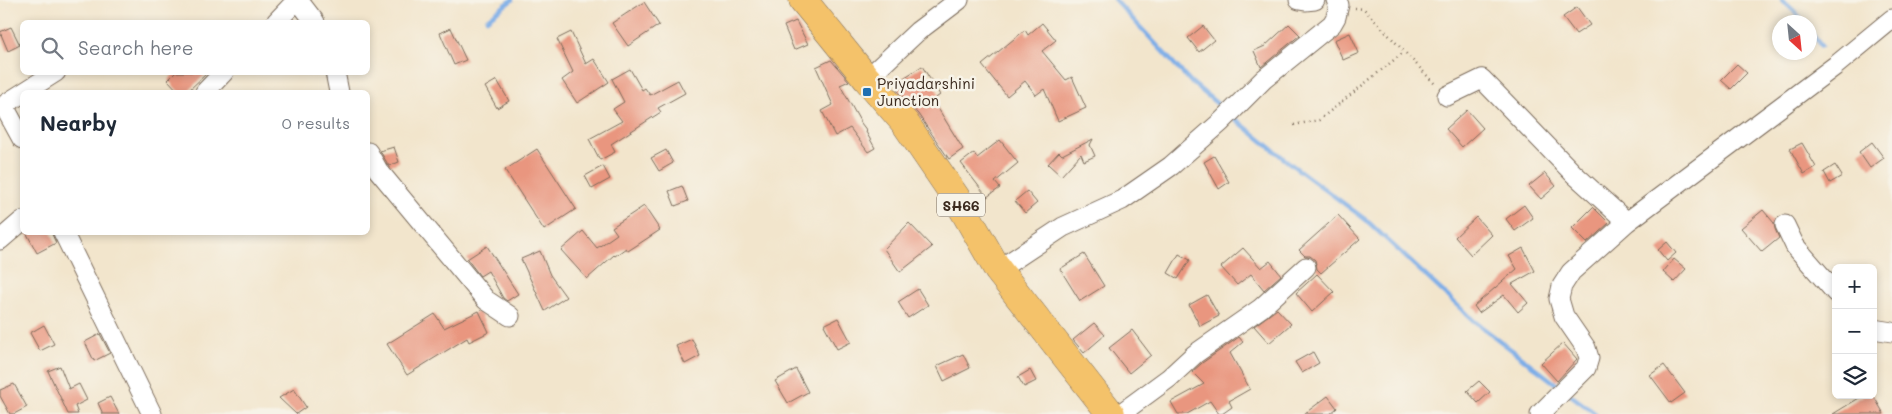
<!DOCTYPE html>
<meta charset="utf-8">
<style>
body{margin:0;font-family:Mali,sans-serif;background:#f2f2f3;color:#1f2937}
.controls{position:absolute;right:15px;bottom:15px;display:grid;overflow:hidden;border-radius:8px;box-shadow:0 2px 8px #0003}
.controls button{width:45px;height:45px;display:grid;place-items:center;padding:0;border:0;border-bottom:1px solid #e0e1e3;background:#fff;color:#1f2937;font:25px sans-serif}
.compass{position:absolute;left:1772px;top:15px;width:45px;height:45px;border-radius:50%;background:#fff;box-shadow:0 2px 8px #0003;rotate:153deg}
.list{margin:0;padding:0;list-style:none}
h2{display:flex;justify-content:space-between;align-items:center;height:65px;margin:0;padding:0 20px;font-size:21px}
h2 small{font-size:16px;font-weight:400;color:#747a83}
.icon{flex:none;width:28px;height:28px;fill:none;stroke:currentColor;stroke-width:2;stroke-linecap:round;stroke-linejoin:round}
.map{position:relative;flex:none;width:1892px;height:414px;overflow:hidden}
.search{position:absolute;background:#fff;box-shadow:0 2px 8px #0003;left:20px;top:20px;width:350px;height:55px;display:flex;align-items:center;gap:12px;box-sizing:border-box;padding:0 18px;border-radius:8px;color:#747a83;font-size:19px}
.panel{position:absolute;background:#fff;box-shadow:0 2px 8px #0003;left:20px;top:90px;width:350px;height:145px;border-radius:8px}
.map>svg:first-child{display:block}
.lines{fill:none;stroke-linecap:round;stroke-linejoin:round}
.stream{stroke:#7dade7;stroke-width:4.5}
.building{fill:#e9967f}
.minor-casing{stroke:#7b6b5b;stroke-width:21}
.primary-casing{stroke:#7b6b5b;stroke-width:29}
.path{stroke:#7b6b5b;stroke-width:2.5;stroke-dasharray:1 4;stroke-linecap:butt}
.minor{stroke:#fff;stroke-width:19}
.primary{stroke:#f4c26a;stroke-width:28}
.poi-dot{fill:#1f6fb2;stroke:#f7f3e8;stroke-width:2}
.labels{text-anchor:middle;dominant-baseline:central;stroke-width:5;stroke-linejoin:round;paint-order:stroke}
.shield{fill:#f7f3e8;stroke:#73665b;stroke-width:1}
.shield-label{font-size:14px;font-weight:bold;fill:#3b2a1e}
.poi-label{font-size:15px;fill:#3b2a1e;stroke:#f7f3e8;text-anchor:start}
</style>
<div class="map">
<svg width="1892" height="414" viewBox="0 0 1892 414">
<rect width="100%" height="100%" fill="#f7f3e8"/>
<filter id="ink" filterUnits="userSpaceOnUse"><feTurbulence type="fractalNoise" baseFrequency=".02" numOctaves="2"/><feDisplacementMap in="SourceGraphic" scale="10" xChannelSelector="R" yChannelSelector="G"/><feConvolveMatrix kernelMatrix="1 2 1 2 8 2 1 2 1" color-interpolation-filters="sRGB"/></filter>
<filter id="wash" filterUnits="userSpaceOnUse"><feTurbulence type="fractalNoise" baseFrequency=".0096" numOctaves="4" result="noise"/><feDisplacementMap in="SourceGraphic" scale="20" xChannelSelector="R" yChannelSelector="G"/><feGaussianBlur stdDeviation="1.12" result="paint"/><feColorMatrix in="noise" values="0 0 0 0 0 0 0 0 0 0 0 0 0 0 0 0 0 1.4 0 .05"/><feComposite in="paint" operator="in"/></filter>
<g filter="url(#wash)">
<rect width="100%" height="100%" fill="#f2e5cc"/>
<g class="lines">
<path class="stream" d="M1115 0 1191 82 1225 110
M1782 0 1794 11 1803 22
M487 19 512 0
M1810 31 1821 46
M1233 117 1292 165 1366 220 1474 321 1560 387
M1568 393 1596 414"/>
</g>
<g id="blocks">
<path class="building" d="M644 2 659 25 628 46 612 23Z
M1577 7 1590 25 1576 34 1563 17Z
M796 21 808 44 794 50 784 26Z
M1042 23 1056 40 1042 51 1066 80 1072 77 1086 108 1058 121 1044 89 1036 95 1025 81 1007 96 982 65 1025 30 1028 35Z
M1289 24 1300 35 1261 67 1254 51 1265 46Z
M1203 26 1214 40 1199 52 1188 38Z
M11 27 20 45 8 51 0 32Z
M451 28 466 60 454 65 440 33Z
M571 32 586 64 594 59 609 82 577 103 562 80 573 72 557 39Z
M1350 33 1359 53 1343 60 1334 40Z
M831 60 849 81 840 85 861 123 867 131 866 132 875 148 868 152 850 128 835 136 822 111 833 105 816 67Z
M1737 64 1747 73 1731 89 1721 80Z
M922 66 940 95 933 100 963 149 949 159 918 114 897 90 900 89 896 83Z
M630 69 642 90 645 88 650 95 678 80 685 93 658 108 661 112 611 144 615 152 600 160 589 139 622 121 613 109 624 102 612 79Z
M176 72H208L187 92H179L168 80Z
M497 80 509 101 497 108 485 87Z
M1467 110 1483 128 1462 147 1446 129Z
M1093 139 1090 145 1095 156 1084 161 1081 154 1061 176 1048 164 1059 152 1062 155Z
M1000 140 1018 163 995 182 1000 188 987 197 961 163 974 153 977 158Z
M1872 142 1884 158 1870 168 1859 152Z
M1802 143 1816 167 1804 174 1790 149Z
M394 147 399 162 389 166 380 151Z
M537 149 576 209 544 230 505 170Z
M666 150 673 163 659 171 651 158Z
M1214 156 1229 182 1219 189 1204 162Z
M1835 165 1842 176 1830 183 1824 172Z
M603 166 610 179 592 189 585 176Z
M1545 173 1556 186 1541 199 1529 186Z
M682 186 688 201 675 206 669 191Z
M1027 191 1037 203 1025 213 1015 201Z
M1524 205 1533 218 1515 231 1506 219Z
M644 206 660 230 628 251 626 248 615 256 614 255 587 279 561 250 583 231 597 248 617 234 612 227Z
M1593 207 1609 223 1587 243 1572 228Z
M1763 210 1774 223 1775 229 1779 238 1762 252 1741 228Z
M1338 215 1360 239 1321 273 1317 269 1315 260 1310 256H1305L1299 250Z
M1476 217 1492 235 1471 255 1455 237Z
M909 223 932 247 900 272 884 249Z
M26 232H51L56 243 37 253Z
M1667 242 1676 253 1667 261 1658 250Z
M487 246 518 294 507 301 503 298 488 271 480 276 467 259Z
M1243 248 1261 268 1270 261 1281 275 1264 290 1251 274 1237 285 1221 267Z
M1523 248 1535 271 1512 284 1528 303 1518 312 1504 295 1479 313 1474 306 1517 269 1509 256Z
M540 251 550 275 566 297 545 311 521 259Z
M1084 254 1104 286 1080 301 1060 269Z
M1179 254 1190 260 1178 279 1168 273Z
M1674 259 1686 269 1674 282 1663 272Z
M1317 274 1334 292 1312 312 1296 293Z
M918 289 928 305 908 318 898 302Z
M1207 295 1219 316 1200 326 1189 305Z
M1277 309 1291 324 1269 343 1254 326Z
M479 311 489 332 469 342 467 338 407 375 387 344 435 314 444 328Z
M838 318 851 342 837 349 824 325Z
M1094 323 1105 335 1084 353 1073 340Z
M44 325 54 344 40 351 30 333Z
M1132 330 1151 355 1129 373 1109 348Z
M100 334 110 353 94 361 85 342Z
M1239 337 1243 342 1230 353 1250 389 1229 401 1232 407 1222 414H1219L1210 401 1187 414H1178L1171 402 1204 384 1192 372 1202 363Z
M692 339 700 356 685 364 676 346Z
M1563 343 1577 359 1557 381 1541 363Z
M1313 352 1319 363 1302 373 1295 362Z
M963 354 970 368 944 381 937 366Z
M1664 365 1685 393 1671 403 1650 375Z
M60 366 69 389 79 384 87 400 75 406 78 414H68L48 371Z
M796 369 808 392 788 403 775 381Z
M1030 370 1036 381 1024 387 1018 377Z
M1479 381 1490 392 1478 403 1467 391Z
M14 384 27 407 14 414H10L0 396V390Z
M294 389 306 407 296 414 279 398Z
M1864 395H1873L1884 414H1833Z
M1328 396 1337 408 1330 414H1304Z
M110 397 119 414H103L98 403Z"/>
</g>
</g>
<g filter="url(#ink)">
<use href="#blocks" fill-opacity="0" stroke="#7b6b5b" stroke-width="1"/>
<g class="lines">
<defs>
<path id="minor" d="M298 0 315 22
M1299 0 1305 1 1315 0
M276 22 297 0
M335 72 339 92
M867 79 918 31 959 0
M205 92 224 72
M1447 96 1482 79 1574 174 1627 222
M22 139 5 108 7 103 56 72
M368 152 378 170 486 300 510 316
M1785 225 1795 246 1836 293
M63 232 152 414
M0 240 22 221
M998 270 1063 227 1122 200 1171 166 1221 122 1264 79 1332 24 1336 17 1339 5 1336 0
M1873 329 1892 332
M1120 414 1169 378 1195 354 1261 308 1306 267
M1540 414 1586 368 1589 358 1586 348 1564 316 1559 299 1562 286 1571 272 1627 222 1835 66 1892 19"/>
<path id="primary" d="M803 0 867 79 905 123 959 202 998 270 1111 414"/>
</defs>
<use href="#minor" class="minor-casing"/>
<use href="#primary" class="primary-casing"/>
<path class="path" d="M1355 8 1364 9 1435 84
M1294 125 1319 120 1404 52"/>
<use href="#minor" class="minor"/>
<use href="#primary" class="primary"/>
</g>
</g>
<rect class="poi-dot" x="862" y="87" width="10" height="10" rx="2.5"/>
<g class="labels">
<rect class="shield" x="937" y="193.5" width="48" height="23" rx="4"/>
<g class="shield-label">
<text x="961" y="205">SH66</text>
</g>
<g class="poi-label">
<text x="877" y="83">Priyadarshini<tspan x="877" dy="17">Junction</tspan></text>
</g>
</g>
</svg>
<div class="controls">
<button>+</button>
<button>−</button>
<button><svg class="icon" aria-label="layers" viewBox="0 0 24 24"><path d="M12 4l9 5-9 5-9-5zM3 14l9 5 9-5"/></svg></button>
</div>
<svg class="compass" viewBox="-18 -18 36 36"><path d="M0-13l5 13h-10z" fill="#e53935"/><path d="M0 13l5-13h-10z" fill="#747a83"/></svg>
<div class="search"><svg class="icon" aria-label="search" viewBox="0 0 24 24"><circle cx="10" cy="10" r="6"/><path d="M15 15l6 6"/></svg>Search here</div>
<section class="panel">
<h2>Nearby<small>0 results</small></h2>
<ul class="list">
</ul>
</section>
</div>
